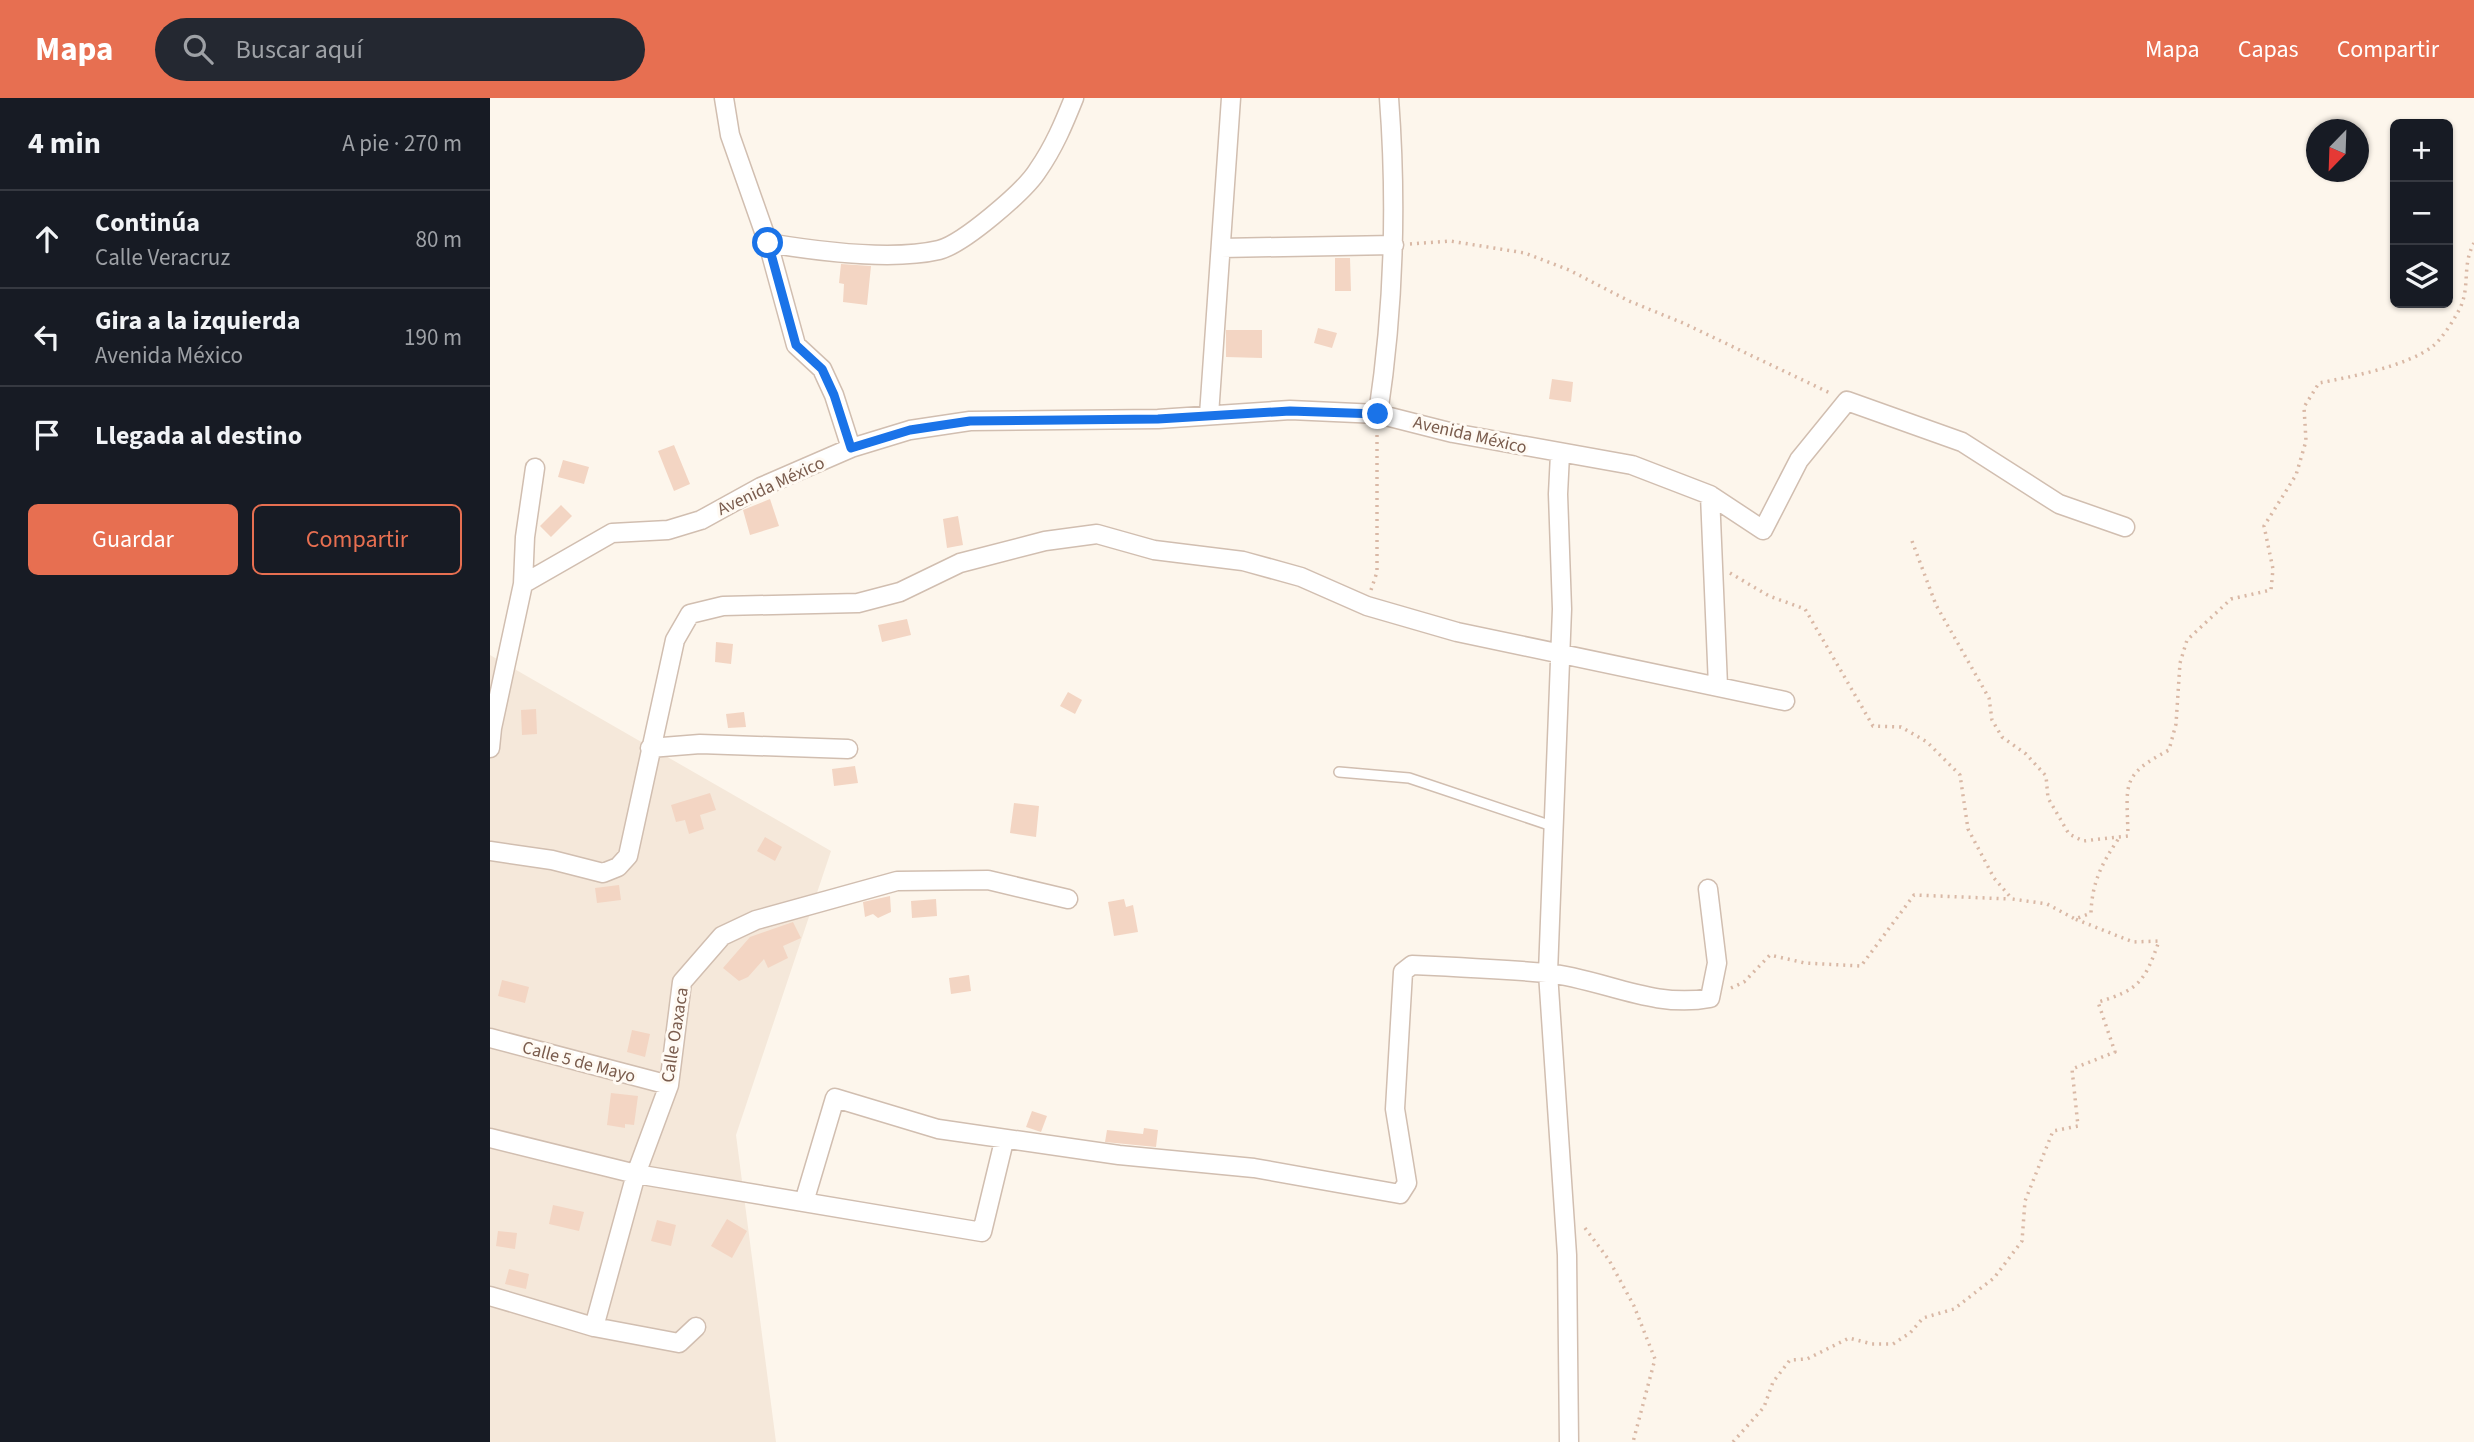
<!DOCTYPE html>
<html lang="es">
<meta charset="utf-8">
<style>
body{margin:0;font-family:"Source Sans 3",sans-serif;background:#242831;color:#f1f3f6}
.controls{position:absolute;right:21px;top:21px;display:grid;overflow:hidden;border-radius:10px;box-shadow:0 2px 5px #0004}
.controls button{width:63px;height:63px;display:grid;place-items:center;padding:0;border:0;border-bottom:2px solid #363941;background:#171b24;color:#f1f3f6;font:35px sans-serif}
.compass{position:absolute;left:1816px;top:21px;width:63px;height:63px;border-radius:50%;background:#171b24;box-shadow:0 2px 5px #0004;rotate:203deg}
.stop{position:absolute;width:21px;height:21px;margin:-16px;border:5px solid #1a73e8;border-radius:50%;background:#fff}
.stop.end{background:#1a73e8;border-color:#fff;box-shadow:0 2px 7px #0008}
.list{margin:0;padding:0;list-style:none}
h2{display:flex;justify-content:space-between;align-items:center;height:91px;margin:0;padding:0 28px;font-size:30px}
h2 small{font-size:23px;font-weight:400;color:#9ea1a6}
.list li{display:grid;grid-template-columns:46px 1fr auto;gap:21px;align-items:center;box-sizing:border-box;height:98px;padding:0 28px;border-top:2px solid #363941}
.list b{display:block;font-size:26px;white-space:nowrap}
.list p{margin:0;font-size:23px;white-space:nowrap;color:#9ea1a6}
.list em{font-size:23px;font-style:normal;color:#9ea1a6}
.actions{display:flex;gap:14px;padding:21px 28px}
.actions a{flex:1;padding:16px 0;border:2px solid #e76f51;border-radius:10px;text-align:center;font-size:24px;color:#e76f51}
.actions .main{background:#e76f51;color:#fff}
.icon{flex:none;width:38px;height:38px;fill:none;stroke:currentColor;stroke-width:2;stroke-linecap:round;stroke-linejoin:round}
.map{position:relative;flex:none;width:1984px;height:1344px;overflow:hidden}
header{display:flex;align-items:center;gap:42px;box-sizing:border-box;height:98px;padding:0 35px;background:#e76f51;color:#fff}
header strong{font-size:33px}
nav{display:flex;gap:38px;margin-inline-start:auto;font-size:24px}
.search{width:490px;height:63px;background:#242831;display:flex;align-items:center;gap:18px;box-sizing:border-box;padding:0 24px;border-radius:38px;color:#9ea1a6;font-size:26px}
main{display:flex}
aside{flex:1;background:#171b24}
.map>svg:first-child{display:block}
.residential{fill:#f5e8da}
.building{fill:#f3d5c3}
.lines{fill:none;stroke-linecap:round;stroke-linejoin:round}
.service-casing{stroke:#d1beb0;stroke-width:12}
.minor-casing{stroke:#d1beb0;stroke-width:21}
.path{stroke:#d9b8a5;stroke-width:3.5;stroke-dasharray:2 5;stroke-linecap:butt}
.service{stroke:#fff;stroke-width:9}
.minor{stroke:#fff;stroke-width:18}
.route{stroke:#1a73e8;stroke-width:9}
.labels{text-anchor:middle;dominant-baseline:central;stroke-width:6;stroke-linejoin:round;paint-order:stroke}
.street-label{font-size:18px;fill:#7a5c4d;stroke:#fffaf3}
</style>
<header>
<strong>Mapa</strong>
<div class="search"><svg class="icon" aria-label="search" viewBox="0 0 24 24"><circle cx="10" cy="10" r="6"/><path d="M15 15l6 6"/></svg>Buscar aquí</div>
<nav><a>Mapa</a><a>Capas</a><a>Compartir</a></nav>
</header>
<main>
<aside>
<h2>4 min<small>A pie · 270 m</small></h2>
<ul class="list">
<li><svg class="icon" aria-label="ahead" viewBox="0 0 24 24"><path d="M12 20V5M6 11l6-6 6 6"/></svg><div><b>Continúa</b><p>Calle Veracruz</p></div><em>80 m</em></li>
<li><svg class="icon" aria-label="left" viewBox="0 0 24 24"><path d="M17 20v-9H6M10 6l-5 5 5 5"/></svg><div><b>Gira a la izquierda</b><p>Avenida México</p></div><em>190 m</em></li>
<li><svg class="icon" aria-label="arrive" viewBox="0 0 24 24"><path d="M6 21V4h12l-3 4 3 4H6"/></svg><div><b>Llegada al destino</b></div></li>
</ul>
<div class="actions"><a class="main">Guardar</a><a>Compartir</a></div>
</aside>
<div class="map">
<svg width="1984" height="1344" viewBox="0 0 1984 1344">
<rect width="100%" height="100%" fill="#fdf6ec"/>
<path class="residential" d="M0 557 341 753 246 1037 286 1344H0Z"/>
<path class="building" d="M845 160H860L861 193H845Z
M351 166 381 168 377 207 353 204 354 186 349 185Z
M828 230 847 235 842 250 824 245Z
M736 232H772V260L736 259Z
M1062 281 1083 284 1081 304 1059 301Z
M184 347 200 386 184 393 168 353Z
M73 362 99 369 94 386 68 379Z
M280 401 289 428 260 437 253 412Z
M71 407 82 418 61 439 50 428Z
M468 418 473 447 457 450 453 421Z
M417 521 421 537 392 544 388 527Z
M226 544 243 546 241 566 225 564Z
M578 594 592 602 585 616 570 608Z
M46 611 47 636 32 637 31 612Z
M254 614 256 629 238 630 236 616Z
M365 668 368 685 344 688 342 671Z
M220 695 226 712 210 717 214 731 199 736 195 722 186 724 181 707Z
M524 705 549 708 546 739 520 735Z
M275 739 292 749 285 763 267 753Z
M129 787 131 802 107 805 105 790Z
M400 798 401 814 388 820 383 816 375 819 373 804Z
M446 801 447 818 422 820 421 803Z
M634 801 636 809 643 807 648 834 624 838 618 804Z
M303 824 311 840 293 848 298 860 278 870 274 861 258 879 249 883 233 870 260 839Z
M479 877 481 893 461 896 459 880Z
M12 882 39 889 35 905 8 898Z
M142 932 160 936 155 959 137 954Z
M121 995 148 998 144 1027 135 1026V1030L117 1027Z
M542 1013 557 1018 551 1034 536 1029Z
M654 1030 668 1032 666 1049 615 1044 617 1032 653 1036Z
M63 1107 94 1114 89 1133 59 1126Z
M237 1121 257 1133 242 1160 221 1148Z
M167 1122 186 1127 181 1148 161 1143Z
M8 1133 27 1135 25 1151 6 1148Z
M19 1171 39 1176 36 1191 15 1186Z"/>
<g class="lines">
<defs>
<path id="service" d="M849 674 919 680 1062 728"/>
<path id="minor" d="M234 0 240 37 278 145 306 247 332 271 344 297 361 350
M278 145C326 153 402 163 449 152 473 146 535 93 548 72 564 49 574 25 584 0
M731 150 904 147
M888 316C904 210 907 106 899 0
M719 317 741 0
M1070 356 1068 396 1072 511 1058 875 1077 1157 1079 1344
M1220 397 1273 432 1309 362 1357 303 1472 344 1569 406 1635 429
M33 486 122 435 178 432 211 422 271 389 361 350 420 332 480 323 668 321 800 312 888 316 963 335 1142 367 1220 397 1228 588
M0 650 2 630 33 486 35 439 45 370
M160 650 210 646 358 651
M0 753 62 762 113 775 128 769 138 758 185 542 200 516 233 508 368 505 410 494 470 465 555 443 607 436 664 452 753 463 811 479 877 508 967 534 1295 603
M0 940 179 987
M0 1040 146 1076 492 1134 514 1043
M314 1104 345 1000 448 1031 629 1057 764 1070 910 1096 917 1085 905 1011 913 874 922 867C967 869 1012 871 1057 875 1113 881 1163 911 1220 900L1227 865 1218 791
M0 1198 104 1229 189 1245 206 1229
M104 1229 146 1076 179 987 192 884 232 838 266 822 407 783 498 782 578 801"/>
</defs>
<use href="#service" class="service-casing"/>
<use href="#minor" class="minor-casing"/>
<path class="path" d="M920 146 960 143 1035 155 1079 172 1139 203 1193 225 1342 296
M1422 443 1446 507 1499 600 1502 622 1512 639 1536 656 1556 678 1558 700 1579 736 1593 743 1638 738C1637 685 1630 678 1679 652L1686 626 1690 565 1697 542 1741 501 1781 492 1783 471 1774 428 1806 377 1816 343 1814 309 1829 285C1860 279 1918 268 1943 248 1952 241 1966 219 1971 208 1980 186 1972 167 1984 145
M1240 475 1279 498 1315 511 1383 628 1411 629 1437 644 1470 677 1478 731 1504 780 1522 801 1557 806 1585 821 1601 815C1602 784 1612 765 1629 740
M881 492 887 474V333
M1241 890 1254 884 1280 857 1315 865 1371 868 1424 797 1520 801
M1095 1130 1119 1162 1144 1208 1165 1261 1143 1344
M1243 1344 1274 1309 1283 1284 1300 1262 1317 1261 1359 1240 1382 1246H1403L1420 1235 1433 1220 1464 1211 1504 1180 1532 1143 1535 1103 1563 1033 1588 1028 1582 971 1625 954 1608 904C1649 892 1655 883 1669 843L1643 844 1585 821"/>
<use href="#service" class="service"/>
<use href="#minor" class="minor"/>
</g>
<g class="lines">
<path class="route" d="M278 145 306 247 332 271 344 297 361 350 420 332 480 323 668 321 800 313 888 316"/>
</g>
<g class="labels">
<g class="street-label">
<text transform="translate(980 337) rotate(13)">Avenida México</text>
<text transform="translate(281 388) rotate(-25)">Avenida México</text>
<text transform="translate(185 937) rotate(-81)">Calle Oaxaca</text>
<text transform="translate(89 964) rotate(15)">Calle 5 de Mayo</text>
</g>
</g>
</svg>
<div class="controls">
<button>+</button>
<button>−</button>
<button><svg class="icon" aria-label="layers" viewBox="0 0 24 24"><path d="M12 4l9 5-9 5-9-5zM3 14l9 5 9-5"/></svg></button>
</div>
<svg class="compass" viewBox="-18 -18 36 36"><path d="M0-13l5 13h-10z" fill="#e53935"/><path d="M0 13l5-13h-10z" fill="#9ea1a6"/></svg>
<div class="stop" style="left:278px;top:145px"></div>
<div class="stop end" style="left:888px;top:316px"></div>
</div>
</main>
